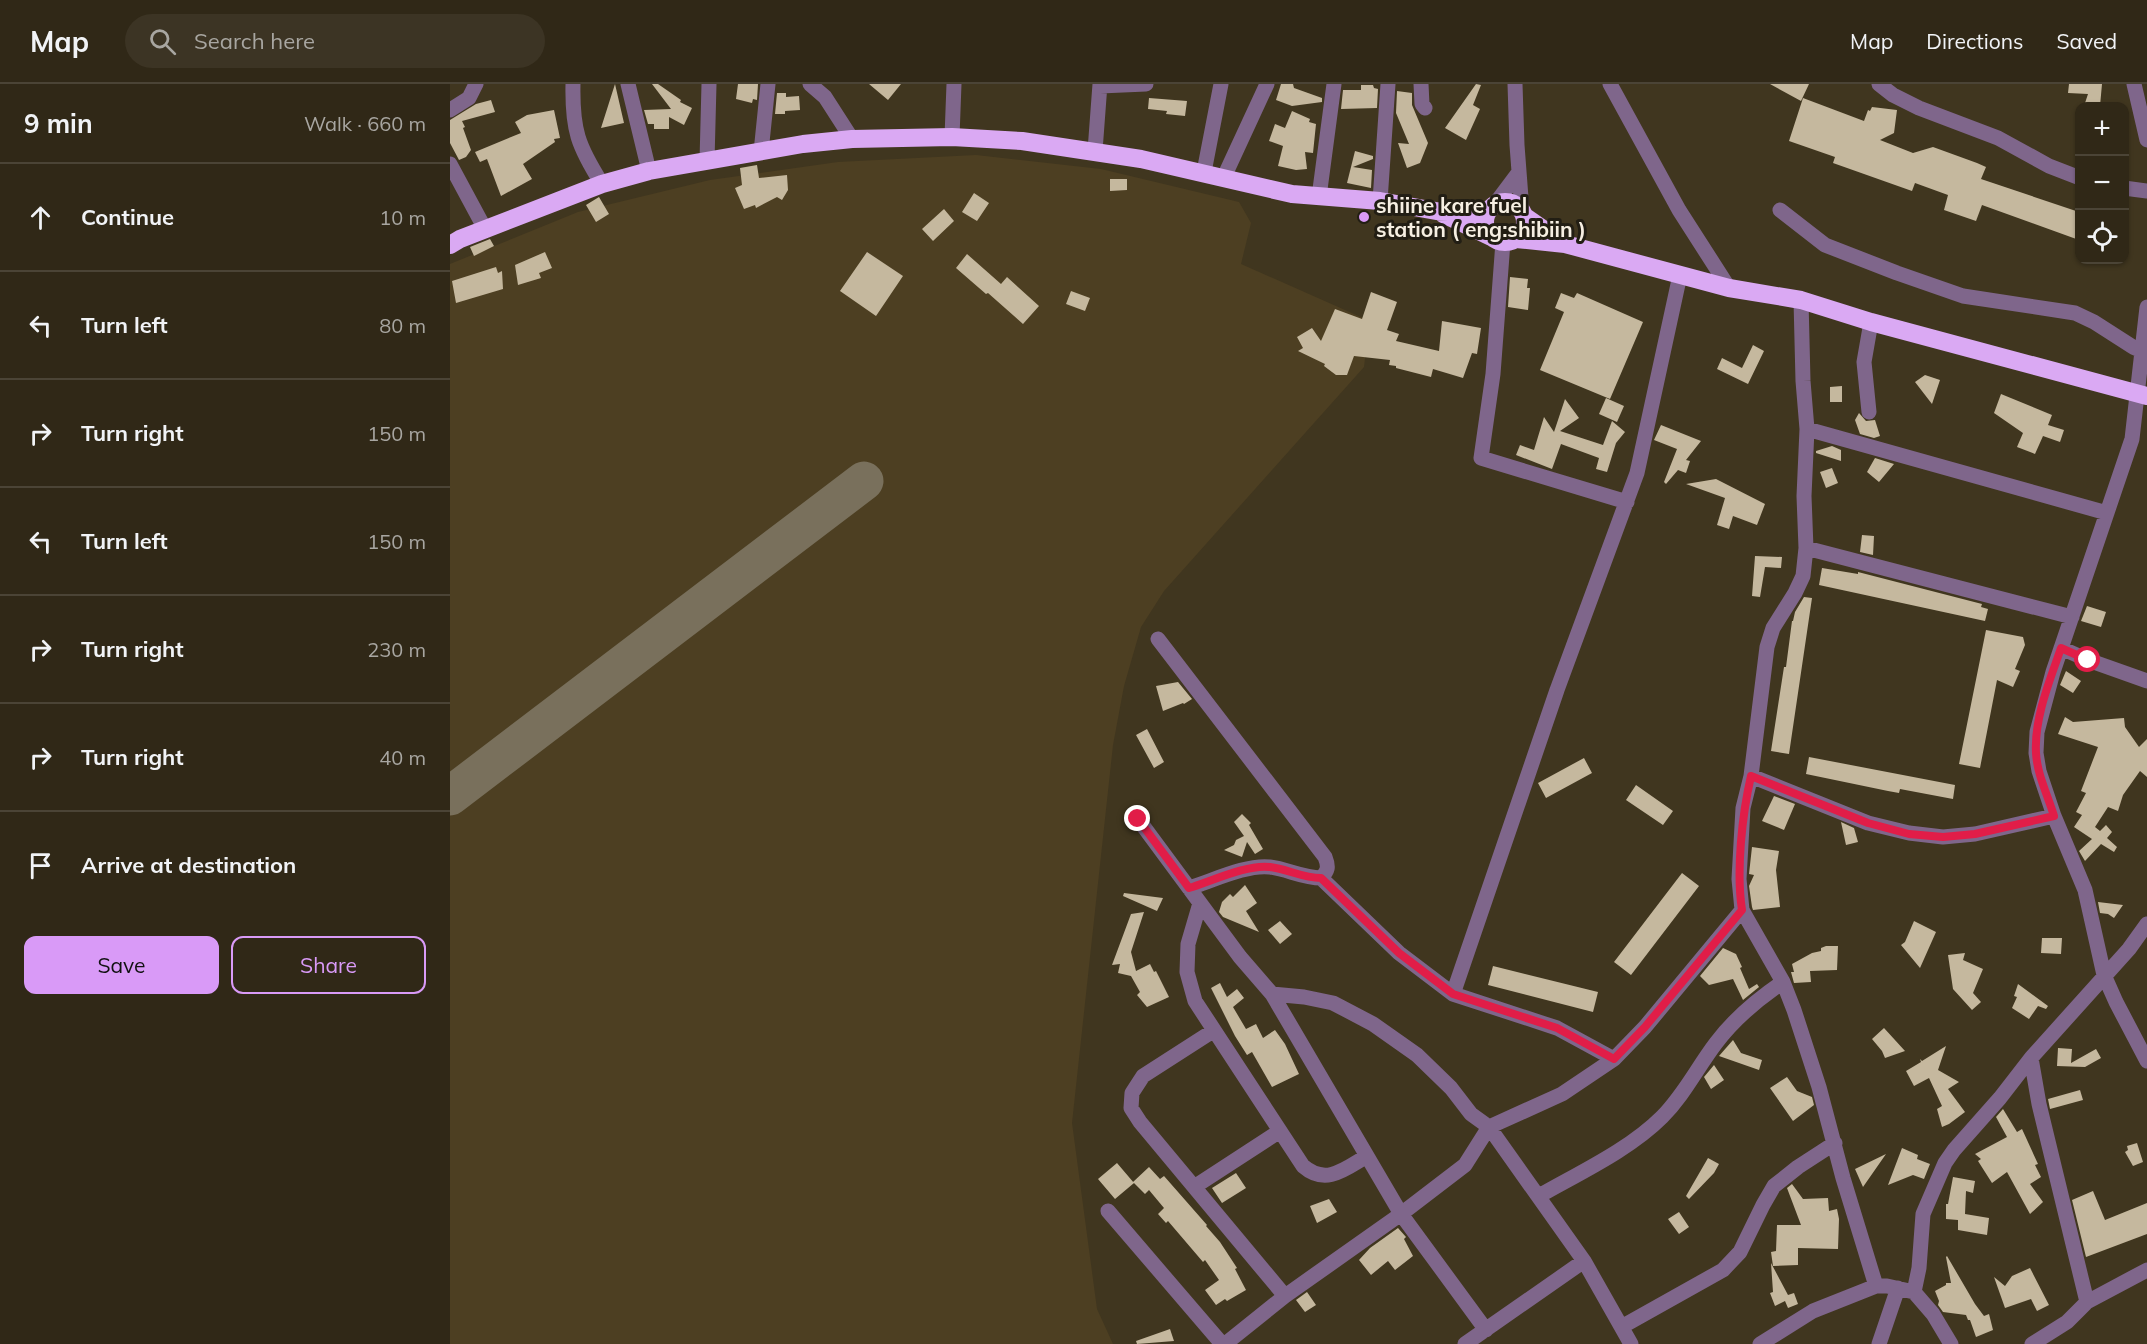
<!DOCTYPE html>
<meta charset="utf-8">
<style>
body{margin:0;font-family:Mulish,sans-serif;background:#3c3424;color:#f1f3f6}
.controls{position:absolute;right:18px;top:18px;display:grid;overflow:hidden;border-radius:12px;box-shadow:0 2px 4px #0004}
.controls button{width:54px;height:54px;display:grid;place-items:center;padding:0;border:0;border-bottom:2px solid #4b4436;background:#302817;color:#f1f3f6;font:30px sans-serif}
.stop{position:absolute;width:18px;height:18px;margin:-14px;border:4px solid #e11d48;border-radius:50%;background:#fff}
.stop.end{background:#e11d48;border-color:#fff;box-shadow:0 2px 6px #0008}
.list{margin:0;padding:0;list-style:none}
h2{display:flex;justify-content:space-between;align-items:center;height:78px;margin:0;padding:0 24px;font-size:26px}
h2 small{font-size:20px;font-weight:400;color:#a8a6a1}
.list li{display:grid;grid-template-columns:39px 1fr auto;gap:18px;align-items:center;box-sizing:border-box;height:108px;padding:0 24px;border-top:2px solid #4b4436}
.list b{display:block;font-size:22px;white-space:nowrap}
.list em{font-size:20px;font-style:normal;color:#a8a6a1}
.actions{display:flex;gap:12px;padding:18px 24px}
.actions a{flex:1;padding:14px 0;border:2px solid #d99af7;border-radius:12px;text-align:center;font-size:21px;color:#d99af7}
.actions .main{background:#d99af7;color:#111}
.icon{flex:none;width:33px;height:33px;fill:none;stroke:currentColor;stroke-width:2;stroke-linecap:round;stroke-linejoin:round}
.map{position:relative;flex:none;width:1697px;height:1260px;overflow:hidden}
header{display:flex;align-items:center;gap:36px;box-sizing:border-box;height:84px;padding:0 30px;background:#302817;border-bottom:2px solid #4b4436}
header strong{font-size:28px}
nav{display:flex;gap:33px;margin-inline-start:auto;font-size:21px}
.search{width:420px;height:54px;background:#3c3424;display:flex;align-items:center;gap:15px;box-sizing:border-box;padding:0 21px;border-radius:33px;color:#a8a6a1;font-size:22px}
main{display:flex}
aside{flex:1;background:#302817}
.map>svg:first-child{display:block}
.built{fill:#4d3f22}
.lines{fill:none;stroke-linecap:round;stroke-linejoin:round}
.taxiway{stroke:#79705c;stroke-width:39}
.building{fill:#c5b89e}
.minor{stroke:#7f668b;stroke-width:15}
.highway{stroke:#daa9f3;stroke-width:18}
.route{stroke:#e11d48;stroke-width:8}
.poi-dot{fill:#d99af7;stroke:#221e14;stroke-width:2}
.labels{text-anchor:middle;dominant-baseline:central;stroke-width:6;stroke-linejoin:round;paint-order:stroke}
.poi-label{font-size:21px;font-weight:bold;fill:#f6efe2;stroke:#221e14;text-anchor:start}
</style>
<header>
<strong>Map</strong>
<div class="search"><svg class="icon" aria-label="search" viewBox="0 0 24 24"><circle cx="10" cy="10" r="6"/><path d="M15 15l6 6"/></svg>Search here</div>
<nav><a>Map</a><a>Directions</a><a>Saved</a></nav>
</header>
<main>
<aside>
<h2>9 min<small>Walk · 660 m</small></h2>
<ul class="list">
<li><svg class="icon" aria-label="ahead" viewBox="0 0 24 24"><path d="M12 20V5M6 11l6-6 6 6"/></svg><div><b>Continue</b></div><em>10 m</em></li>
<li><svg class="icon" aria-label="left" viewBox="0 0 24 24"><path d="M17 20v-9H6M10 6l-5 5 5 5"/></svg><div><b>Turn left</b></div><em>80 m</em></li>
<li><svg class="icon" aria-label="right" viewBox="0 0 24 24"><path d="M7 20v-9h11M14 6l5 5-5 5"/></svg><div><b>Turn right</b></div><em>150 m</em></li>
<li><svg class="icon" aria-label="left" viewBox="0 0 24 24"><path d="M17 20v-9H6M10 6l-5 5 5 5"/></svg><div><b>Turn left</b></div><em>150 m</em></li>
<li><svg class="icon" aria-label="right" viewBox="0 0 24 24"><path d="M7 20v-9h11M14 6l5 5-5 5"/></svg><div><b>Turn right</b></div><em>230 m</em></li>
<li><svg class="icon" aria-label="right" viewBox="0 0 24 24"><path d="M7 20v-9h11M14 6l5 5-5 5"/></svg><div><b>Turn right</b></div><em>40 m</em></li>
<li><svg class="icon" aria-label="arrive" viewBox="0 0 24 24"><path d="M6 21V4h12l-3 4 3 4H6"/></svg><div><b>Arrive at destination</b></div></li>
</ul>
<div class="actions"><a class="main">Save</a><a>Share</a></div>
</aside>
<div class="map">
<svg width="1697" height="1260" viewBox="0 0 1697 1260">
<rect width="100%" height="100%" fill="#40361f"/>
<path class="built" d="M526 71 651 85 789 118 801 139 791 180 913 234 918 247 914 283 714 507 691 543 674 602 663 661 622 1039 647 1225 663 1260H0V180L128 128 260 96 388 78Z"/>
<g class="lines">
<path class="taxiway" d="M0 712 414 397"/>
</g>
<path class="building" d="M165 0 174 39 151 44Z
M202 0H208L231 16 230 18 242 24 234 41 219 33V45H204V40H198L194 26 221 25Z
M288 0H308L307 16 303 15 302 19 286 15Z
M419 0H451L438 16Z
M831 0H843L844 4 872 14V18L842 22 826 16Z
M1026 0 1031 1 1023 21 1030 25 1016 56 995 44Z
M1320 0H1359L1351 17Z
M1619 0H1652L1650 22H1634L1638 10 1618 9Z
M911 1H923L924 4 928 5 927 24 891 25 893 6H911Z
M947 7 962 9V21L978 59 970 79 957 84 948 59 959 60 946 29Z
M327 9H336V13L349 12 350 26 335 27V30H325Z
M699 14 737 17 735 32 716 30 717 27 698 25Z
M1353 14 1414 37 1418 26 1420 27 1422 23 1447 26 1444 49 1430 56 1463 69 1483 63 1527 79 1536 83 1531 95 1629 128V156L1532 121 1526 137 1494 126 1498 111 1465 99 1462 107 1383 79 1385 73 1339 57Z
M41 16 45 28 12 37 15 43 13 44 21 66 16 73 9 76 0 59V36L26 20Z
M104 26 110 54 104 55 105 58 73 80 82 95 51 112 37 75 30 78 25 68 71 49 65 38 77 31Z
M842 27 860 35 859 38 866 40 863 69 855 68 857 85 846 86 828 82 833 62 819 57 825 40 835 44Z
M905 67 923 72V75L903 83 922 86 921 104 897 99Z
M307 81 309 94 337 91 338 106 332 116 327 113 306 124 305 121 294 125 285 104 292 101 290 84Z
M660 95H677V106L660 107Z
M524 109 539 119 527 137 512 128Z
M149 113 159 130 146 138 136 121Z
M494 125 504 137 483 157 472 145Z
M40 155 44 162 24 172 20 163Z
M95 168 102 184 89 189 91 194 68 201 65 181Z
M417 168 453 192 426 232 390 207Z
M517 170 551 200 557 193 589 222 573 240 538 209 536 210 506 184Z
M46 183 48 189 52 187 53 205 6 219 2 197Z
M1060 193 1078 195 1077 204H1080L1078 226 1058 223Z
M621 207 640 214 635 227 616 220Z
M921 208 947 218 937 246 949 250 946 257 989 267 992 237 1031 244 1027 270 1022 269 1013 294 983 285 981 293 946 284V282L939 281 940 276 904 272 897 291H886L874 282 875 280 848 267 853 264 847 253 862 244 871 257 885 225 912 235Z
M1111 209 1124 214 1127 209 1193 238 1160 315 1090 286 1114 228 1105 224Z
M1303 261 1314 267 1298 300 1267 285 1272 274 1292 284Z
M1475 291 1490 296 1482 320 1465 298Z
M1392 302V318H1380V303Z
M1551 310 1602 331 1598 341 1614 346 1610 358 1593 352 1585 370 1567 363 1573 349 1544 329Z
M1156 314 1174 322 1167 338 1149 330Z
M1115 315 1129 334 1110 347 1153 361 1162 337 1175 348 1166 359 1157 388 1146 385 1149 374 1111 360 1102 385 1066 371 1070 361 1084 366 1094 333 1104 348Z
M1409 329 1416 337 1425 336 1430 352 1424 354 1410 350 1405 336Z
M1211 341 1251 357 1236 376 1240 377 1236 389 1228 386 1216 400 1214 398 1227 365 1204 356Z
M1382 362 1391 366V377L1366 369V367Z
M1425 374 1444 380 1429 398 1417 388Z
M1382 384 1388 399 1376 404 1370 388Z
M1266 395 1315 420 1307 441 1283 432 1279 445 1267 441 1275 414 1236 400Z
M1412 451 1424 452 1423 471 1410 468Z
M1305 472 1332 473 1331 484 1315 483 1310 513 1302 512Z
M1372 484 1408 490V488L1532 520 1531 523 1538 525 1535 537 1369 501Z
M1354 513 1362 514 1339 670 1321 667 1334 583H1336L1342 537H1343L1345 528Z
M1637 522 1656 528 1651 543 1631 537Z
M1536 546 1573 553 1575 561 1565 585 1570 587 1563 603 1547 596 1530 684 1509 680Z
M1616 587 1631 597 1623 609 1610 601Z
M728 598 742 615 734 620 733 619 713 627 706 602Z
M1615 633 1623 638 1674 634 1675 643 1689 663 1697 655V693L1690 687 1673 711 1668 727 1658 723 1645 743 1650 747 1656 741 1662 748 1657 754 1667 763 1664 768 1651 760 1635 777 1629 767 1642 755 1624 743 1632 731 1626 728 1636 709 1631 707 1648 663 1608 650Z
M697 645 714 678 704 684 686 651Z
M1359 673 1505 701 1503 715 1450 705 1449 709 1438 707 1356 690Z
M1134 674 1142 689 1096 714 1088 699Z
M1186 701 1223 727 1213 741 1176 716Z
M1324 712 1345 720 1334 746 1312 737Z
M792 730 801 739 799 741 813 765 805 770 797 758 792 773 774 766 784 761 786 756 794 752 784 738Z
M1391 738 1404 744 1408 758 1396 761Z
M1302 763 1329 767 1326 786 1330 823 1303 826 1302 823 1299 802 1304 791 1299 790Z
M1232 789 1249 802 1181 891 1164 878Z
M795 801 807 819 796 827 809 848 773 833 769 828 772 818 780 810 783 813Z
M674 809 713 814 707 827 673 812Z
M1648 818 1673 821 1664 834 1658 830 1650 829Z
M694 828 681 868 686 887 700 880 704 888 706 887 719 913 697 923 687 911 690 908 681 892 668 889 670 880 662 881 681 830Z
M830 837 842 850 830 860 818 846Z
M1464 837 1486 848 1470 884 1451 861 1455 858Z
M1592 854H1612L1611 870 1591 869Z
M1376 862H1388L1387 886 1360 887 1361 898 1344 899 1341 888H1344L1342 880 1362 869 1371 867V864Z
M1273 864 1286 870 1292 883 1290 884 1299 905 1307 900 1309 903 1293 916 1283 895 1259 901 1250 892Z
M1515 869 1513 876 1533 885 1523 909 1531 918 1522 926 1503 905 1498 871Z
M1043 882 1148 908 1143 928 1038 901Z
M770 899 777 913 787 905 794 914 783 923 796 945 806 940 813 954 825 946 835 960 849 990 822 1003 802 968 797 971 785 952 761 904Z
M1568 900 1598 922 1596 925 1588 922 1579 935 1562 924 1567 913 1564 912Z
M1434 944 1455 967 1435 974 1432 967 1422 955Z
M1283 956 1291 969 1312 976 1309 986 1269 972Z
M1496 962 1488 986 1509 998 1498 1005 1515 1028 1499 1040 1492 1043 1487 1025 1492 1022 1479 994 1464 1002 1456 987 1471 978 1470 975 1472 977Z
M1608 964 1622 965 1621 979 1646 965 1651 974 1635 983 1607 982Z
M1264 981 1274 996 1261 1005 1254 993Z
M1337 993 1347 1007 1362 1013 1364 1021 1343 1037 1320 1004Z
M1630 1006 1633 1016 1600 1025 1598 1015Z
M1553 1025 1567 1048 1572 1045 1588 1080 1585 1081 1591 1093 1580 1100 1593 1118 1580 1130 1557 1088 1542 1099 1528 1077 1531 1075 1525 1070 1557 1053 1546 1033Z
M1687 1059 1693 1078 1683 1082 1675 1068 1678 1066 1677 1062Z
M1452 1064 1468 1071 1467 1075 1480 1080 1474 1095 1463 1091 1438 1101Z
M1436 1070 1413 1103 1405 1085Z
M1258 1074 1269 1080 1264 1089 1239 1115 1236 1112Z
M667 1079 684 1099 665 1115 648 1095Z
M699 1083 710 1095 714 1092 757 1141 756 1142 770 1158 787 1184 785 1185 796 1206 777 1217 775 1215 766 1221 755 1206 769 1196 755 1176 753 1178 718 1137 716 1139 708 1130 714 1124 699 1106 695 1110 683 1098Z
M786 1089 796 1104 772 1119 762 1104Z
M1503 1093 1525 1097 1523 1109 1516 1107 1515 1130 1539 1134 1537 1151 1508 1146V1136L1496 1135V1120H1498Z
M1342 1100 1353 1115 1378 1114 1379 1127 1387 1125 1389 1135 1388 1165 1348 1164V1181L1323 1182 1321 1168 1326 1167 1327 1141H1351L1337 1104Z
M1643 1107 1655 1136 1697 1119V1150L1636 1173 1622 1116Z
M879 1115 887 1128 867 1139 860 1122Z
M1229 1128 1239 1143 1229 1150 1218 1135Z
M948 1144 956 1153 954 1155 963 1172 945 1186 938 1177 921 1191 909 1176 920 1164Z
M1497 1172 1525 1220 1534 1232 1539 1230 1543 1246 1526 1253 1520 1236H1518L1516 1231 1493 1228 1488 1221 1489 1217 1485 1207 1496 1201V1199H1501L1496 1173Z
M1321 1179 1338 1211 1344 1209 1348 1220 1338 1224 1335 1217 1325 1222 1320 1209 1323 1208Z
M1580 1184 1599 1221 1587 1227 1581 1215 1555 1224 1544 1193 1555 1202 1562 1192Z
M857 1208 866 1221 855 1228 846 1216Z
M720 1245 724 1257 687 1260 686 1257Z"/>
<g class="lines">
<path class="minor" d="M123 0C122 46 128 62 152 100
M178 0 199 87
M360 0 375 13 402 55
M971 0 972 20 975 24
M1065 0 1067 61 1072 127
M1160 0 1229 126 1279 204
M1429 0 1443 11 1469 24 1548 54 1599 82 1630 94
M1684 0 1697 56
M650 2 696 0
M0 26 19 14 26 0
M502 53 504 0
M645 67 650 0
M311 68 318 0
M257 77 259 0
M0 80 35 145
M754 88 771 0
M774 93 817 0
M1674 104 1697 107
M869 113 884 0
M930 117 938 0
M1045 120 1069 88
M1330 126 1375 161 1447 189 1513 212 1625 229 1644 238 1683 263 1697 269
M1053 158 1043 290 1031 374 1177 418
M1351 216 1353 297 1357 345 1354 412 1356 464 1353 492 1345 509 1323 544 1317 563 1301 692 1293 724 1289 795 1292 826 1333 898 1344 926 1369 1003 1393 1094 1426 1202
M1697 223 1682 355 1603 588 1587 648 1586 669 1589 687 1604 732 1635 806 1654 891 1666 918 1697 977
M1419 328 1414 278 1421 238
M1357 345 1657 429
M1356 464 1622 533
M708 555 875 773C879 783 878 787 871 794 853 794 837 785 820 783 797 780 762 797 739 804
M1611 564 1638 576 1697 597
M1301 692 1418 739 1459 749 1493 753 1525 750 1604 732
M688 735 790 873 822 910 854 913 883 919 923 940 967 971 1001 1004 1021 1030 1039 1043 1134 1177 1181 1260
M871 794 949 869 1003 910 1107 944 1164 975
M750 819 738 860 737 888 745 917 853 1082C876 1102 895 1085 917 1072
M822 910 951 1130 1036 1246
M1003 910 1107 606 1187 389 1230 191
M763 947 693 992 682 1009 681 1024 690 1038 835 1212
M1581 974 1589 1020 1637 1218
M744 1103 830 1047
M1089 1112C1129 1089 1179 1066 1212 1033 1234 1011 1247 984 1266 959 1284 935 1308 915 1333 898
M658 1127 772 1260
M1464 1208 1469 1184 1473 1130 1495 1079 1504 1066 1550 1014 1581 974 1679 865 1697 840
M1173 1242 1273 1186 1290 1168 1313 1121 1324 1102 1348 1083 1385 1059
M775 1260 835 1212 951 1130 1015 1081 1039 1043 1112 1010 1164 975 1195 943 1292 826
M1015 1260 1134 1177
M1310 1260 1363 1227 1426 1202H1437L1464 1208 1483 1230 1501 1260
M1429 1260 1448 1204
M1582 1260 1617 1238 1637 1218 1697 1186"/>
<path class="highway" d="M1035 138a20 20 0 1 1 40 0a20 20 0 1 1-40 0Z
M993 130 1041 153
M1074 132 1113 159
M1066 155 1115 160 1279 204 1351 216 1421 238 1697 312
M0 161 10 155 152 100 199 87 353 60 402 55 502 53 572 57 691 75 842 110 930 117 986 127 1037 128"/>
</g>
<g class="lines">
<path class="route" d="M688 735 739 804C762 797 797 780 820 783 837 785 853 794 871 794L949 869 1003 910 1107 944 1164 975 1195 943 1292 826C1286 787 1292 731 1301 692L1418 739 1459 750 1493 753 1525 750 1604 732C1598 712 1587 690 1586 669 1584 634 1600 596 1611 564L1638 576"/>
</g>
<circle class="poi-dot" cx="914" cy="133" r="6"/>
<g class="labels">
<g class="poi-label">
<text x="926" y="121">shiine kare fuel<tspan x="926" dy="24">station ( eng:shibiin )</tspan></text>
</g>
</g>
</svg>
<div class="controls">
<button>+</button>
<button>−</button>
<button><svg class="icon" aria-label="locate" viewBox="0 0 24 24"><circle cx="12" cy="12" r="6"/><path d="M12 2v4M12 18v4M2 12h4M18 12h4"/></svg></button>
</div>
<div class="stop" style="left:1638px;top:576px"></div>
<div class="stop end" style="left:688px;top:735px"></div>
</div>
</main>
